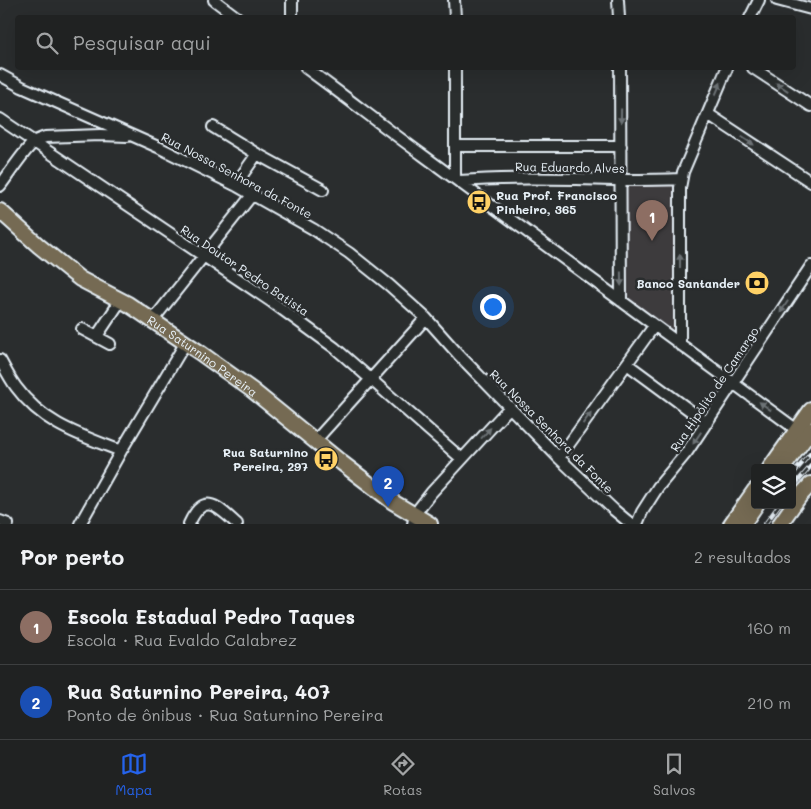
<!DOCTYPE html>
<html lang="pt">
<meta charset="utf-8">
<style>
body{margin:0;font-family:Mali,sans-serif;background:#282a2a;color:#f1f3f6}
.controls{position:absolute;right:15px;bottom:15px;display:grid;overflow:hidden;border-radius:5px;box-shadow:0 5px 20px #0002}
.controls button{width:45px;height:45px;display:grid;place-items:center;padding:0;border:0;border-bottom:1px solid #3d3f40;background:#202222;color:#f1f3f6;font:25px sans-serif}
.you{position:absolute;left:492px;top:306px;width:18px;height:18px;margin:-12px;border:4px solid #fff;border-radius:50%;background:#1a73e8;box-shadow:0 0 0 8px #1a73e833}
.badge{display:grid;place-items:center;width:32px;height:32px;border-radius:50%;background:#2563eb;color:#fff;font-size:16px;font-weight:700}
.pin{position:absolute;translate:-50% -41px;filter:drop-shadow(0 1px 2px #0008)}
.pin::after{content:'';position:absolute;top:26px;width:18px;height:15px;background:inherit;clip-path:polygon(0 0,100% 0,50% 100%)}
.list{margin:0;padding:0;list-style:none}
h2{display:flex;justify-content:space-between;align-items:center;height:65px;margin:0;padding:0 20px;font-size:21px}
h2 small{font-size:16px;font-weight:400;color:#a2a4a5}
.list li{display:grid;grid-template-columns:32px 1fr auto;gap:15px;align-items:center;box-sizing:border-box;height:75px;padding:0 20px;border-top:1px solid #3d3f40}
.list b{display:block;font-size:19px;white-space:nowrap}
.list p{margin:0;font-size:16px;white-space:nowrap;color:#a2a4a5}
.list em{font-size:16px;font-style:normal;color:#a2a4a5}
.icon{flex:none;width:28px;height:28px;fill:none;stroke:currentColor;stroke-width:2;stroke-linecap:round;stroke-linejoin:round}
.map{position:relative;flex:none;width:811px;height:524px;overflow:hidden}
.search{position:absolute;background:#202222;box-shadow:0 5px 20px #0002;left:15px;right:15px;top:15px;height:55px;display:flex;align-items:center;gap:12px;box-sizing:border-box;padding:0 18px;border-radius:5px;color:#a2a4a5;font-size:19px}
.sheet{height:215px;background:#202222}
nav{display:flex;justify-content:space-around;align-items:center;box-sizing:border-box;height:70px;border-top:1px solid #3d3f40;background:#202222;font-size:14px;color:#a2a4a5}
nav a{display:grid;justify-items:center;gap:2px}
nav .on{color:#2563eb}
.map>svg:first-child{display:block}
.built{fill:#3d3a3e}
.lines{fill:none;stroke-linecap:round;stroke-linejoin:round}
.minor-casing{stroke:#e8f1f8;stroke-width:14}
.major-casing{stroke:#e8f1f8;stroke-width:18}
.minor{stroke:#2a2d2e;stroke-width:10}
.major{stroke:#746b52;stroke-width:14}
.rail-casing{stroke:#e8f1f8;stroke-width:4.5}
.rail{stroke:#2a2d2e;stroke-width:2.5;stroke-dasharray:8;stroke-linecap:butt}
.oneway{fill:#6c7275}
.labels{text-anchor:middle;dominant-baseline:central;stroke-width:5;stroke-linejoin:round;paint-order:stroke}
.street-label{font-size:12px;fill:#e8f1f8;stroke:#2a2d2e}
.poi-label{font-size:12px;font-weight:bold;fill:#e8f1f8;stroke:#2a2d2e;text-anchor:end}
</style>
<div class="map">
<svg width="811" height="524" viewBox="0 0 811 524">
<rect width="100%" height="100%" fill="#2a2d2e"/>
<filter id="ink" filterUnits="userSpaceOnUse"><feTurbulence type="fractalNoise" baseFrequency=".02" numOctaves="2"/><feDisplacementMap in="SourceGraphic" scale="10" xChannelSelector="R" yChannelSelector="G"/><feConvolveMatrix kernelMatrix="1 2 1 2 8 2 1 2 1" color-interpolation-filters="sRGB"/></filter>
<g filter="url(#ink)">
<path class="built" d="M626 184 677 185 676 334 626 298Z"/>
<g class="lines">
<defs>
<path id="minor" d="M214 0 238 18
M454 0 455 18
M618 0 619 18
M777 0 811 9
M292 18V0
M750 18 759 0
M306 68C346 97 384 127 424 156 549 247 672 339 797 430
M455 68V178
M620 68 621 301
M753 68 811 106
M0 75 22 87 158 147 235 185 313 229 349 253 389 285 426 318 458 354 559 458 614 510 631 524
M708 114 811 182
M0 119 272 302 335 348 462 459
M213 127 257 154 323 190
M455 146H621
M459 181C513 177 566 179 620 180 640 180 660 180 681 179
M235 185 257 154
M0 186C10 173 22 153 34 142 38 139 41 139 45 137L100 135 127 136
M153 320 252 195
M82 329 110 344
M97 336 121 300
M680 345V188L683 172 727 68
M0 360C5 369 10 379 16 387 43 424 80 435 121 451
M627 364 707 423
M315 441 426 318
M559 458 654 326
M0 521 8 524
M80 524 121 451 186 342
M189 524C204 491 217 506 237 524
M413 524 415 515 420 507 431 493 510 407
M637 524 642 512 658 487 687 452 811 266"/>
<g id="major">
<path id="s1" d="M0 211 39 246 80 279 128 304 199 352 252 390 342 463 393 502 430 524"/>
<path d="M770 468 811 410"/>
<path d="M783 468 811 430"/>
<path d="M731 524 755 490"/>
<path d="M743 524 756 505"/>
<path d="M780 524 799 497 811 484"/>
</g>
</defs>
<use href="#minor" class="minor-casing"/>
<use href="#major" class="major-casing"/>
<use href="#minor" class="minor"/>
<use href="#major" class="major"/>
<defs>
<path id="rail" d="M792 475 811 453
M792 488 811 466
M765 524 779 505"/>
</defs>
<use href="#rail" class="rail-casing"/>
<use href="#rail" class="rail"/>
</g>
<defs><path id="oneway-solid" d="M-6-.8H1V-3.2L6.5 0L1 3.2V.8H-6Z" transform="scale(1.25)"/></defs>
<g class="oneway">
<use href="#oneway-solid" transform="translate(782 87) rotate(-146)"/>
<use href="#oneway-solid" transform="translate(718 89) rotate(-67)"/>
<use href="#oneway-solid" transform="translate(621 116) rotate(91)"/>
<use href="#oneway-solid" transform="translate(748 141) rotate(33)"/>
<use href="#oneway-solid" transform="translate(680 261) rotate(-90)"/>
<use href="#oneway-solid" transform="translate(621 279) rotate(89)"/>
<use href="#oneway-solid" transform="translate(784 307) rotate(123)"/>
<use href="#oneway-solid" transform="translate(765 406) rotate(-144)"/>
<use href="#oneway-solid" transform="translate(587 418) rotate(-54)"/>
<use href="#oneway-solid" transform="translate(486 433) rotate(-48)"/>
<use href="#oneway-solid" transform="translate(697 438) rotate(124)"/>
</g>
</g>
<defs>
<symbol id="bus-disc" viewBox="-11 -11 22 22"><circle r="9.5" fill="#ffd166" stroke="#2a2d2e"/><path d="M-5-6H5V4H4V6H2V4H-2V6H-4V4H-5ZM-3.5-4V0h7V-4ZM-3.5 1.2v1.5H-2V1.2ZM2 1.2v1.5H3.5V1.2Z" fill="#111"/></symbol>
<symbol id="bank-disc" viewBox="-11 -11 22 22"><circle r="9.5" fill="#ffd166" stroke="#2a2d2e"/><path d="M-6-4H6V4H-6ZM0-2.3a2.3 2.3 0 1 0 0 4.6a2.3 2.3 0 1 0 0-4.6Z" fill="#111"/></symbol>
</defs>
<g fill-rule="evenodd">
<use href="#bus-disc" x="465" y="188" width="28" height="28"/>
<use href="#bank-disc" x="743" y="269" width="28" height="28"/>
<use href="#bus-disc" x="312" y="445" width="28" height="28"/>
</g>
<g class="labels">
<g class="street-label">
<text transform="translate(570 167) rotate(1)">Rua Eduardo Alves</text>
<text transform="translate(237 175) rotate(28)">Rua Nossa Senhora da Fonte</text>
<text transform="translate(245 270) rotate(34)">Rua Doutor Pedro Batista</text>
<text stroke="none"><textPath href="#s1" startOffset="250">Rua Saturnino Pereira</textPath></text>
<text transform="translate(714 389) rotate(-56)">Rua Hipólito de Camargo</text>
<text transform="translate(552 431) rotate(45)">Rua Nossa Senhora da Fonte</text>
</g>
<g class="poi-label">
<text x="496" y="195" text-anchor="start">Rua Prof. Francisco<tspan x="496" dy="14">Pinheiro, 365</tspan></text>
<text x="740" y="283">Banco Santander</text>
<text x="308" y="452">Rua Saturnino<tspan x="308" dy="14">Pereira, 297</tspan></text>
</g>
</g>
</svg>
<div class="controls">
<button><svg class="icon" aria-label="layers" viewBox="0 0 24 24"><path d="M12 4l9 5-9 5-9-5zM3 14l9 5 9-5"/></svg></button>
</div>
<div class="you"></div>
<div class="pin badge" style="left:652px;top:241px;background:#8d6e63">1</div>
<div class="pin badge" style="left:388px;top:507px;background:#1a4fb4">2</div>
<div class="search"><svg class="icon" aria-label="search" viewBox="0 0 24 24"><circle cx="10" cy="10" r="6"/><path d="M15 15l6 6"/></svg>Pesquisar aqui</div>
</div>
<section class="sheet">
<h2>Por perto<small>2 resultados</small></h2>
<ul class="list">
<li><span class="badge" style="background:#8d6e63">1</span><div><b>Escola Estadual Pedro Taques</b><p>Escola · Rua Evaldo Calabrez</p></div><em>160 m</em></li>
<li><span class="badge" style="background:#1a4fb4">2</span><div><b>Rua Saturnino Pereira, 407</b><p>Ponto de ônibus · Rua Saturnino Pereira</p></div><em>210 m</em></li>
</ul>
</section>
<nav>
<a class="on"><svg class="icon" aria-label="map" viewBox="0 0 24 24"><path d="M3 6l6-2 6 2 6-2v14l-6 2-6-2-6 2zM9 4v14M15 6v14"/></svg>Mapa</a>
<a><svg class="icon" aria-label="directions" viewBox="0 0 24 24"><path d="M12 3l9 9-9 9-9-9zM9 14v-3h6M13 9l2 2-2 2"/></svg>Rotas</a>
<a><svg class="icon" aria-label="saved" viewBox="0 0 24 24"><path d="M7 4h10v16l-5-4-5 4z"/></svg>Salvos</a>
</nav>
